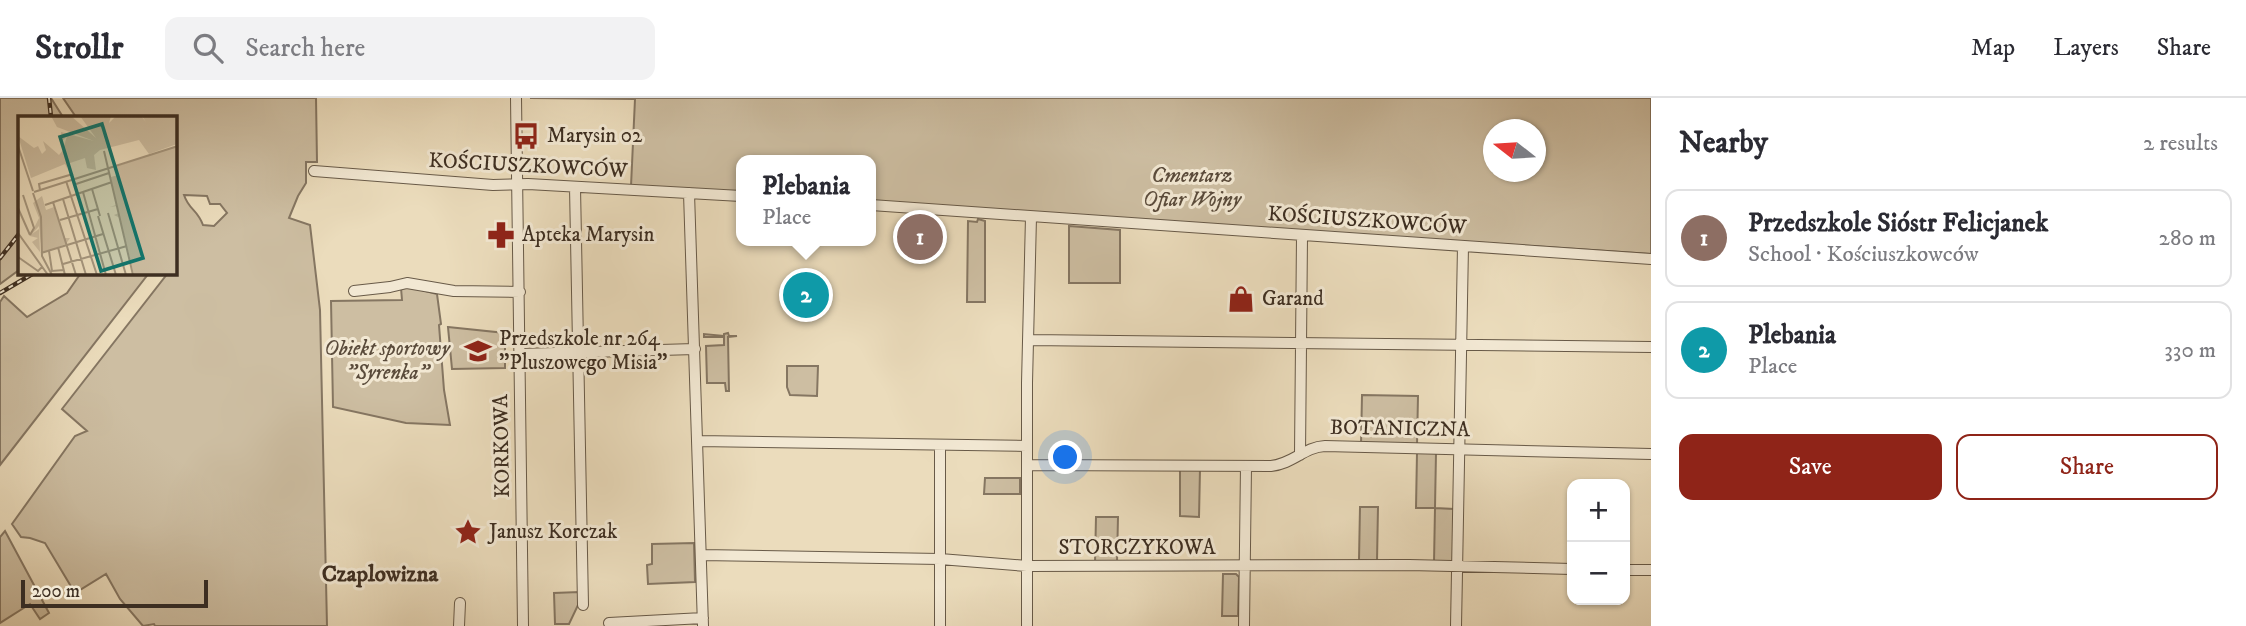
<!DOCTYPE html>
<meta charset="utf-8">
<style>
body{margin:0;font-family:"IM FELL DW Pica",serif;background:#f2f2f3;color:#2b2b33}
.controls{position:absolute;right:21px;bottom:21px;display:grid;overflow:hidden;border-radius:14px;box-shadow:0 2px 5px #0004}
.controls button{width:63px;height:63px;display:grid;place-items:center;padding:0;border:0;border-bottom:2px solid #e1e1e2;background:#fff;color:#2b2b33;font:35px sans-serif}
.compass{position:absolute;left:1483px;top:21px;width:63px;height:63px;border-radius:50%;background:#fff;box-shadow:0 2px 5px #0004;rotate:287deg}
.scale{position:absolute;left:21px;bottom:18px;width:187px;box-sizing:border-box;padding-left:7px;border:4px solid #3d2e21;border-top:0;font-size:19px;line-height:24px;white-space:nowrap;color:#3d2e21;-webkit-text-stroke:5px #f2e8d3;paint-order:stroke}
.you{position:absolute;left:1066px;top:360px;width:24px;height:24px;margin:-18px;border:5px solid #fff;border-radius:50%;background:#1a73e8;box-shadow:0 0 0 10px #1a73e833}
.badge{display:grid;place-items:center;width:46px;height:46px;border-radius:50%;background:#8f2418;color:#fff;font-size:23px;font-weight:700}
.pin{position:absolute;translate:-50% -50%;border:4px solid #fff;box-shadow:0 2px 7px #0006}
.popup{position:absolute;left:736px;top:57px;width:140px;height:91px;box-sizing:border-box;display:grid;place-content:center;border-radius:14px;background:#fff;filter:drop-shadow(0 2px 5px #0005);font-size:23px;white-space:nowrap;color:#7c7c81}
.popup b{font-size:26px;color:#2b2b33}
.popup::after{content:'';position:absolute;left:50%;top:100%;margin-left:-14px;border:14px solid transparent;border-top-color:#fff}
.list{margin:0;padding:0;list-style:none}
h2{display:flex;justify-content:space-between;align-items:center;height:91px;margin:0;padding:0 28px;font-size:30px}
h2 small{font-size:23px;font-weight:400;color:#7c7c81}
.list li{display:grid;grid-template-columns:46px 1fr auto;gap:21px;align-items:center;box-sizing:border-box;height:98px;margin:0 14px 14px;padding:0 14px;border:2px solid #e1e1e2;border-radius:14px}
.list b{display:block;font-size:26px;white-space:nowrap}
.list p{margin:0;font-size:23px;white-space:nowrap;color:#7c7c81}
.list em{font-size:23px;font-style:normal;color:#7c7c81}
.actions{display:flex;gap:14px;padding:21px 28px}
.actions a{flex:1;padding:16px 0;border:2px solid #8f2418;border-radius:14px;text-align:center;font-size:24px;color:#8f2418}
.actions .main{background:#8f2418;color:#fff}
.icon{flex:none;width:38px;height:38px;fill:none;stroke:currentColor;stroke-width:2;stroke-linecap:round;stroke-linejoin:round}
.map{position:relative;flex:none;width:1651px;height:528px;overflow:hidden}
header{display:flex;align-items:center;gap:42px;box-sizing:border-box;height:98px;padding:0 35px;background:#fff;border-bottom:2px solid #e1e1e2}
header strong{font-size:33px}
nav{display:flex;gap:38px;margin-inline-start:auto;font-size:24px}
.search{width:490px;height:63px;background:#f2f2f3;display:flex;align-items:center;gap:18px;box-sizing:border-box;padding:0 24px;border-radius:14px;color:#7c7c81;font-size:26px}
main{display:flex}
aside{flex:1;background:#fff}
.map>svg:first-child{display:block}
.green{fill:#cdbea2;stroke:#857662;stroke-width:2;fill-rule:evenodd}
.lines{fill:none;stroke-linecap:round;stroke-linejoin:round}
.minor-casing{stroke:#685a48;stroke-width:12}
.minor{stroke:#f2e8d3;stroke-width:10}
.rail-casing{stroke:#3d2e21;stroke-width:4.5}
.rail{stroke:#f2e8d3;stroke-width:2;stroke-dasharray:5;stroke-linecap:butt}
.labels{text-anchor:middle;dominant-baseline:central;stroke-width:6;stroke-linejoin:round;paint-order:stroke}
.poi-label{font-size:21px;fill:#3d2e21;stroke:#f2e8d3;text-anchor:start}
.street-label{font-size:21px;fill:#3d2e21;stroke:#f2e8d3}
.park-label{font-size:21px;font-style:italic;fill:#5a4b3b;stroke:#f2e8d3}
.neighbourhood-label{font-size:23px;font-weight:bold;fill:#3d2e21;stroke:#f2e8d3}
.inset-road{fill:none;stroke:#a5967e;stroke-width:2}
.view{fill:#0f766e;fill-opacity:0.15;stroke:#0f766e;stroke-width:3.5}
.inset-edge{fill:none;stroke:#3d2e21;stroke-width:3.5}
</style>
<header>
<strong>Strollr</strong>
<div class="search"><svg class="icon" aria-label="search" viewBox="0 0 24 24"><circle cx="10" cy="10" r="6"/><path d="M15 15l6 6"/></svg>Search here</div>
<nav><a>Map</a><a>Layers</a><a>Share</a></nav>
</header>
<main>
<div class="map">
<svg width="1651" height="528" viewBox="0 0 1651 528">
<rect width="100%" height="100%" fill="#ebdcbc"/>
<filter id="stains"><feTurbulence type="fractalNoise" baseFrequency=".00286" numOctaves="4"/><feColorMatrix values="0 0 0 0 .2 0 0 0 0 .09 0 0 0 0 .02 0 0 0 .5 -.17"/></filter>
<radialGradient id="worn" r=".72"><stop offset=".6" stop-color="#630" stop-opacity="0"/><stop offset="1" stop-color="#630" stop-opacity=".3"/></radialGradient>
<path class="green" d="M0 0H51L63 19H19V172L0 186Z
M63 0H316L317 64H306V85L298 98 289 120 310 127 320 212 327 528H155L154 526 143 528 120 501 106 476 75 495 45 445 30 440 21 439 12 426 75 338 87 333 62 311 168 175H175V19H76ZM184 97 207 98 210 106H220L227 115 214 128 203 127C197 111 189 112 184 97Z
M530 0H1651V156L871 104V62H741V96L631 88 635 1ZM1493 32H1535V74H1493Z
M978 121 985 123V204H967L968 123 977 124Z
M1069 128 1120 132V185H1069Z
M81 175H149L0 367V204L4 198 27 219 67 195Z
M410 189 437 196 441 226 439 227 444 292 450 327 406 325 333 309 331 203 402 202 401 190Z
M448 229 505 235V270L452 271Z
M728 235 729 238H737L728 239 729 293H726L725 285H707L706 248 724 247V239H704V236L724 238V236Z
M787 268H818L817 298 790 297 787 289Z
M1362 297 1418 298 1417 347H1361Z
M1417 355H1436L1435 410 1454 411 1453 465H1434L1435 410H1416Z
M1180 371H1200L1199 419 1180 418Z
M985 380H1020V396H984Z
M1360 409H1378L1377 463 1359 462Z
M1096 419H1118L1117 464 1095 465Z
M5 433 49 515 40 521 30 506 0 525V439Z
M694 445 695 484 648 486 647 467 652 466V446Z
M1223 476H1236L1239 479 1238 518H1222Z
M579 494V505L569 526H555L554 495Z"/>
<g class="lines">
<defs>
<path id="minor" d="M516 0 523 528
M314 73 493 87 528 86 741 98
M575 89 583 507
M689 95 703 528
M871 107 1651 161
M354 193 390 189 407 185 454 193 520 194
M1029 242 1651 249
M520 256 695 251
M698 343 1027 348
M940 347V528
M1300 357 1302 138
M1027 367 1271 368C1293 366 1304 349 1325 348L1651 356
M701 457 940 461 1027 468 1409 467 1572 471
M1625 472H1651
M609 525 703 520
M459 528 460 505
M1027 528V285L1031 119
M1244 528 1246 368
M1456 528 1463 148"/>
</defs>
<use href="#minor" class="minor-casing"/>
<use href="#minor" class="minor"/>
<defs>
<path id="rail" d="M49 0 51 19
M0 160 19 136
M0 195 34 175"/>
</defs>
<use href="#rail" class="rail-casing"/>
<use href="#rail" class="rail"/>
</g>
<defs>
<symbol id="bus-bare" viewBox="-9 -9 18 18"><path d="M-5-6H5V4H4V6H2V4H-2V6H-4V4H-5ZM-3.5-4V0h7V-4ZM-3.5 1.2v1.5H-2V1.2ZM2 1.2v1.5H3.5V1.2Z" fill="#8f2418" stroke="#f2e8d3" stroke-width="2.5" paint-order="stroke"/></symbol>
<symbol id="pharmacy-bare" viewBox="-9 -9 18 18"><path d="M-2-6h4v4h4v4h-4v4h-4v-4h-4v-4h4Z" fill="#8f2418" stroke="#f2e8d3" stroke-width="2.5" paint-order="stroke"/></symbol>
<symbol id="shop-bare" viewBox="-9 -9 18 18"><path d="M-5-2.5h2.3a2.7 3.5 0 0 1 5.4 0H5L5.5 6h-11ZM-1.5-2.5h3a1.5 2.3 0 0 0-3 0Z" fill="#8f2418" stroke="#f2e8d3" stroke-width="2.5" paint-order="stroke"/></symbol>
<symbol id="school-bare" viewBox="-9 -9 18 18"><path d="M0-5L7-2L0 1L-7-2ZM-4 1L0 2.5L4 1V4Q0 6-4 4Z" fill="#8f2418" stroke="#f2e8d3" stroke-width="2.5" paint-order="stroke"/></symbol>
<symbol id="sight-bare" viewBox="-9 -9 18 18"><path d="M0-6L1.8-2.2L6-1.7L2.9 1.2L3.7 5.4L0 3.3L-3.7 5.4L-2.9 1.2L-6-1.7L-1.8-2.2Z" fill="#8f2418" stroke="#f2e8d3" stroke-width="2.5" paint-order="stroke"/></symbol>
</defs>
<g fill-rule="evenodd">
<use href="#bus-bare" x="507" y="19" width="38" height="38"/>
<use href="#pharmacy-bare" x="482" y="118" width="38" height="38"/>
<use href="#shop-bare" x="1222" y="182" width="38" height="38"/>
<use href="#school-bare" x="459" y="234" width="38" height="38"/>
<use href="#sight-bare" x="449" y="415" width="38" height="38"/>
</g>
<g class="labels">
<g class="poi-label">
<text x="547" y="38">Marysin 02</text>
<text x="522" y="137">Apteka Marysin</text>
<text x="1262" y="201">Garand</text>
<text x="499" y="241">Przedszkole nr 264<tspan x="499" dy="24">"Pluszowego Misia"</tspan></text>
<text x="489" y="434">Janusz Korczak</text>
</g>
<g class="street-label">
<text transform="translate(528 68) rotate(3)">KOŚCIUSZKOWCÓW</text>
<text transform="translate(1367 123) rotate(4)">KOŚCIUSZKOWCÓW</text>
<text transform="translate(1400 331) rotate(1)">BOTANICZNA</text>
<text transform="translate(502 348) rotate(-91)">KORKOWA</text>
<text x="1137" y="450">STORCZYKOWA</text>
</g>
<g class="park-label">
<text x="1192" y="78">Cmentarz<tspan x="1192" dy="24">Ofiar Wojny</tspan></text>
<text x="387" y="251">Obiekt sportowy<tspan x="387" dy="24">"Syrenka"</tspan></text>
</g>
<g class="neighbourhood-label">
<text x="380" y="476">Czaplowizna</text>
</g>
</g>
<g transform="translate(18 18)">
<rect width="159" height="159" fill="#ebdcbc"/>
<path d="M33 0H53L78 22 62 0H93L91 7 98 0H123L128 6 124 0H159V28L131 38 121 24 82 34 76 39 78 54 69 52 67 42 49 48V52L47 48 13 62 0 20 16 32 20 30 24 38 28 34 25 25 41 39 45 34 49 20 44 25 43 16 76 25 39 11ZM159 30V159H116L102 102 96 99 101 97 99 90 92 91 98 89 93 61 100 59 97 51ZM24 80 28 94 36 91 47 122H52L48 128 24 137 21 110 14 118 21 113 22 136 14 126 20 122 12 120 21 102 15 87Z" fill="#cdbea2"/>
<path class="inset-road" d="M0 30 15 75M86 35 115 159M48 65 79 159M58 68 91 57M74 73 82 100M22 74 21 68 55 58M16 76 160 30M65 76 88 159M15 77 23 101 24 140 34 159M5 79 16 112 12 119M45 83 68 159M35 86 58 159M27 89 94 66M0 92 12 119M90 97 108 159M80 100 98 159M42 104 80 93M0 117 30 159M40 131 47 159M31 135 34 155 46 154M23 137 85 118M0 141 20 155 24 151M45 148 109 130"/>
<path class="view" d="M84 8 125 142 83 155 42 21Z"/>
<rect width="159" height="159" class="inset-edge"/>
</g>
<rect width="100%" height="100%" filter="url(#stains)"/>
<rect width="100%" height="100%" fill="url(#worn)"/>
</svg>
<div class="controls">
<button>+</button>
<button>−</button>
</div>
<svg class="compass" viewBox="-18 -18 36 36"><path d="M0-13l5 13h-10z" fill="#e53935"/><path d="M0 13l5-13h-10z" fill="#7c7c81"/></svg>
<div class="scale">200 m</div>
<div class="you"></div>
<div class="pin badge" style="left:920px;top:139px;background:#8d6e63">1</div>
<div class="pin badge" style="left:806px;top:197px;background:#0f9aa8">2</div>
<div class="popup"><b>Plebania</b>Place</div>
</div>
<aside>
<h2>Nearby<small>2 results</small></h2>
<ul class="list">
<li><span class="badge" style="background:#8d6e63">1</span><div><b>Przedszkole Sióstr Felicjanek</b><p>School · Kościuszkowców</p></div><em>280 m</em></li>
<li><span class="badge" style="background:#0f9aa8">2</span><div><b>Plebania</b><p>Place</p></div><em>330 m</em></li>
</ul>
<div class="actions"><a class="main">Save</a><a>Share</a></div>
</aside>
</main>
